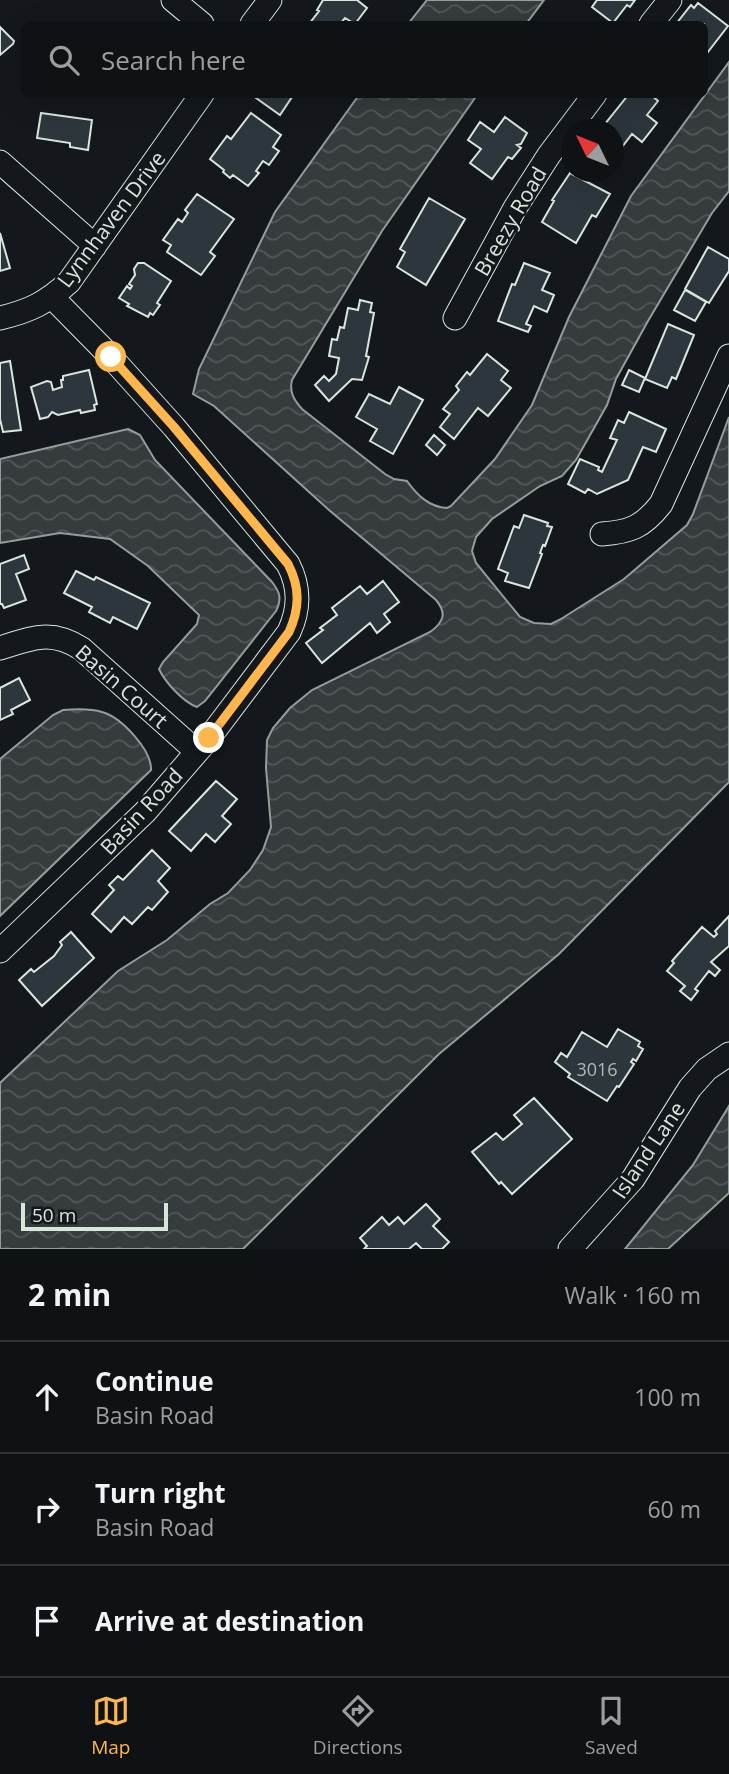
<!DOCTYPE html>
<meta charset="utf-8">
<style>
body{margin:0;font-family:"Open Sans",sans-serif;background:#1d2022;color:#f1f3f6}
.compass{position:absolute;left:561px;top:119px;width:63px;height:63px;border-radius:50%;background:#0f1215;box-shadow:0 7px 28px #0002;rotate:313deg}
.scale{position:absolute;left:21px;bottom:18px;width:147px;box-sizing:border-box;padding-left:7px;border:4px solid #d8e6dc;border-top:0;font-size:19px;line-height:24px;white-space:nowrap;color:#d8e6dc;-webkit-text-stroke:5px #14181c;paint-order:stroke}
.stop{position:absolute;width:21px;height:21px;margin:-16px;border:5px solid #ffb74d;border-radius:50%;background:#fff}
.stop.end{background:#ffb74d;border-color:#fff;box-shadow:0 2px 7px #0008}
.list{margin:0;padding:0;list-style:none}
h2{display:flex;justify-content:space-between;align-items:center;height:91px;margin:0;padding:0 28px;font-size:30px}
h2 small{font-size:23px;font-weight:400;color:#9b9ea0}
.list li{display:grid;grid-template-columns:46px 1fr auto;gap:21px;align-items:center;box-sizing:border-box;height:112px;padding:0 28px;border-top:2px solid #2f3234}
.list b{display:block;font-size:26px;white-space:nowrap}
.list p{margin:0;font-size:23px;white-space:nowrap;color:#9b9ea0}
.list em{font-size:23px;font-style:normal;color:#9b9ea0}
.icon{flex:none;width:38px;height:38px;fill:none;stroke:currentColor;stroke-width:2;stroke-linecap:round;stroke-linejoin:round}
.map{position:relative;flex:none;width:729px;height:1249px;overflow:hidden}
.search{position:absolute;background:#0f1215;box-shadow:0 7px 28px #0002;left:21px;right:21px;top:21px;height:77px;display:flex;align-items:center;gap:18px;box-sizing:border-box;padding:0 24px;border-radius:10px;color:#9b9ea0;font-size:26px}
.sheet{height:427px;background:#0f1215}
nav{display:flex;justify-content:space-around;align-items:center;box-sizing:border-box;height:98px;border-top:2px solid #2f3234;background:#0f1215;font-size:19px;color:#9b9ea0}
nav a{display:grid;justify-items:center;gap:4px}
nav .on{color:#ffb74d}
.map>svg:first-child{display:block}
.water{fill:url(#water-waves);stroke:#939e99;stroke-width:2}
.building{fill:#2c363c;stroke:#d8e6dc;stroke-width:2}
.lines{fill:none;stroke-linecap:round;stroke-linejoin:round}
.minor-casing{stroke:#d8e6dc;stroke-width:25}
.minor{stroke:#14181c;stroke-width:23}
.route{stroke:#ffb74d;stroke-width:9}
.labels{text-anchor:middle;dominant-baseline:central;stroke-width:5;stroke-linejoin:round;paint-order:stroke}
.number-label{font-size:18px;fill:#adbab4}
.street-label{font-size:21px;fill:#d8e6dc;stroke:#14181c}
</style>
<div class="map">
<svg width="729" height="1249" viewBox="0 0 729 1249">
<defs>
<pattern id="water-waves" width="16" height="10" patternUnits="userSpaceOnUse" patternTransform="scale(1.75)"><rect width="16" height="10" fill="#363b3e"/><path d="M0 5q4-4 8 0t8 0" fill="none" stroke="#525759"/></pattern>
</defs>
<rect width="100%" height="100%" fill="#14181c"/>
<path class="water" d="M427 0H544L526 24H408Z
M729 62V191L712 213 648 321 616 379 607 405 576 460 562 476 540 486 492 519 476 537 472 551 476 563 520 617 534 623 551 624 561 619 624 579 687 525 693 514 729 417V782L559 954 439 1054 243 1249H0V1083L118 971 167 940 210 904 228 893 250 870 263 850 271 827 266 768 267 740 273 728 290 708 312 690 430 632C444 622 447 613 436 600L329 510 214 406 193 394 199 369 275 212 359 95H477L382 231 292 380C289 392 294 400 302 409L385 474 394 479 407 481C417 495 429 507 447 508L451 506 495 459 532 405 569 317 631 196Z
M128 429 140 435 155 460 272 582C280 592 282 599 276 611L205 701 197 707C183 702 165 682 159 669L163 662 197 624 199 615 148 566 110 539 60 533 0 543V459Z
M63 710C75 709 90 708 102 712 121 717 152 750 151 770L0 916V759L53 715Z
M729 1106V1193L668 1249H625L693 1165Z"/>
<path class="building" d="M323 0H357L367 8 355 24 345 18 340 24H309L319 11 317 10Z
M597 0H635L630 7 627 5 613 23 592 7Z
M698 3 728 26 704 57V24H676L691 5 694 8Z
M0 27 14 41 13 44 0 55Z
M258 94H294L280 115 256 98Z
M629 94H650L658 101 647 115 657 123 642 142 632 134 622 147 614 140V130L601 129Z
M41 113 92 120 88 150 70 147V143L37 138Z
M251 113 281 135 273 147 279 151 269 165 263 161 256 171 259 173 248 186 233 175 230 178 223 172 224 170 210 159 227 136 231 139Z
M505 117 527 133 521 144 517 145 521 148 512 159 508 157 492 179 470 163 481 149 468 140 480 122 494 132Z
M570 173 610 194 596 217 592 215 576 243 542 222 554 201 552 200Z
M197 194 234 219 210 252 215 256 201 275 167 252 171 245 163 240 178 219 182 222 188 213 185 210Z
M429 198 465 219 426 285 397 267 405 252 400 249Z
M0 233 10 268 0 271Z
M708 247 729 259V271L709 303 685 289Z
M138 263H144L171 281 157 303 160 305 153 315 150 313 148 317 127 306 129 304 119 298 127 286 130 289 132 286 129 284 135 275 134 269Z
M524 263 550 273 542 290 554 295 547 312 534 306 526 324 531 326 528 332 498 321 512 284 515 285Z
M685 290 706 302 695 321 674 310Z
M360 300 372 303 370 312 374 313 366 356 369 357 362 380 352 379 329 401 315 385 324 376 329 381 336 374 339 358 329 356 332 339 337 340 340 327 344 328 348 308 358 310Z
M668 324 694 335 676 379 672 377 667 388 645 379Z
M487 354 508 371 501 380 511 388 488 416 478 408 454 439 440 427 450 414 443 409 459 390 456 386 467 372 470 375Z
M10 361 21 430 3 432 0 419V363Z
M89 370 97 404 94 405 95 410 81 413 80 410 58 415 52 412 48 417 40 419 31 387 47 381 51 382 53 390 62 387 61 380H63V376Z
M629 370 645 378 639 392 622 385Z
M399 387 423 400 393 454 370 441 377 429 356 417 369 394 390 404Z
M629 412 666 429 656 452 643 447 628 480 597 494 588 489 585 493 568 484 580 459 599 467 598 470 602 472 617 440 610 438 618 420 624 423Z
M434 435 445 445 437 455 426 445Z
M524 515 548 523 547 526 552 527 545 546 543 545 540 553 542 554 529 588 505 581 508 573 498 569 514 526 519 528Z
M24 555 29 569 16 574 26 600 4 608 2 604H0V564Z
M76 571 94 580 96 577 150 603 137 629 113 617 110 623 89 612 92 607 64 593Z
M383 581 399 602 384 614 390 622 377 633 370 623 322 663 306 643 323 630 320 628 337 615 332 608 360 586 367 594Z
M19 678 30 700 11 710 13 714 0 720V688Z
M216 781 237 799 222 816 231 824 215 842 206 834 191 851 169 831Z
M152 850 170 868 158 881 168 892 152 910 148 907 132 924 124 917 111 932 92 914 114 890 109 885 118 876 123 880Z
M729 916V946L711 962 720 970 715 976 709 971 695 989 698 991 691 1000 680 991 685 986 667 971 674 963 672 961 702 927 714 937 717 934 715 931Z
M71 932 94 958 42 1006 19 980 31 969 34 972 54 956 62 945 60 942Z
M618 1029 640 1042 638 1046 643 1049 636 1061 633 1059 631 1062 634 1064 619 1087 617 1086 607 1101 568 1077 570 1074 555 1062 561 1053 567 1057 582 1032 607 1047Z
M534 1098 572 1139 512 1194 501 1182 499 1184 472 1152 496 1133 503 1140 522 1124 514 1115Z
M426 1204 440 1219 433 1226 449 1242 442 1249H422L416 1243 409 1249H364L367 1246 360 1238 382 1217 389 1225 398 1217 404 1224Z"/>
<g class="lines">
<defs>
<path id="minor" d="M173 0 202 24
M252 24 270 0
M651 24 670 0
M0 162 95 246
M0 318C30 311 46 303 69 282L202 94
M455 318 515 208 549 155 595 94
M602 534C630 532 643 527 661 504L729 356
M0 648C33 638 51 629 82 649L196 751
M0 951 145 812 209 738 289 632C300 608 300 587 288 564L174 427 111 357 52 297
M570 1249 633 1179 690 1088 707 1069 729 1054"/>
</defs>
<use href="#minor" class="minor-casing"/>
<use href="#minor" class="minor"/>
</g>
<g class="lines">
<path class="route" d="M111 357 174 427 288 564C300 587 300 608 289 632L209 738"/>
</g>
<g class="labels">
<g class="number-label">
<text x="597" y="1069">3016</text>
</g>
<g class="street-label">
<text transform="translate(111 219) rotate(-53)">Lynnhaven Drive</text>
<text transform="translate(510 221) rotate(-60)">Breezy Road</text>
<text transform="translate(122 686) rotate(41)">Basin Court</text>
<text transform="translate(141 811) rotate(-47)">Basin Road</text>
<text transform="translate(648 1150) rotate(-56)">Island Lane</text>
</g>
</g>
</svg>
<svg class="compass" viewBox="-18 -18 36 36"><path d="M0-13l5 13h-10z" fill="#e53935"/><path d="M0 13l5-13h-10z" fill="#9b9ea0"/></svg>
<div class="scale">50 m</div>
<div class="stop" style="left:111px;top:357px"></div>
<div class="stop end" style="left:209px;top:738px"></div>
<div class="search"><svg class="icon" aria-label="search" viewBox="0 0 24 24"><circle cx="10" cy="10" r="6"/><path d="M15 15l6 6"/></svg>Search here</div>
</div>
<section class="sheet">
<h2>2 min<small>Walk · 160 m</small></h2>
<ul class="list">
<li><svg class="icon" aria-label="ahead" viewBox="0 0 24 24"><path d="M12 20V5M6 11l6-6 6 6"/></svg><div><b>Continue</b><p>Basin Road</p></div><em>100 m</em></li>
<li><svg class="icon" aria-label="right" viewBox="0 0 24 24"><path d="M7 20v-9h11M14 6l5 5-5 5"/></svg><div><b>Turn right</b><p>Basin Road</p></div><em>60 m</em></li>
<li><svg class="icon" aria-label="arrive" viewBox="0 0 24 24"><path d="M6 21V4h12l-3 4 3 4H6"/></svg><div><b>Arrive at destination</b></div></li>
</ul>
</section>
<nav>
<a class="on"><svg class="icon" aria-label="map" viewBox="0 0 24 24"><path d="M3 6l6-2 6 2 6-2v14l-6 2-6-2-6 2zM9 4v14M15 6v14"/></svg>Map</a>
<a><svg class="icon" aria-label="directions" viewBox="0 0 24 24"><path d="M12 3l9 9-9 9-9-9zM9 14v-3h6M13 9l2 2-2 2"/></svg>Directions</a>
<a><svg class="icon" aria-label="saved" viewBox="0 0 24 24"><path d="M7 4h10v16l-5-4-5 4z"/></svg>Saved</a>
</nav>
